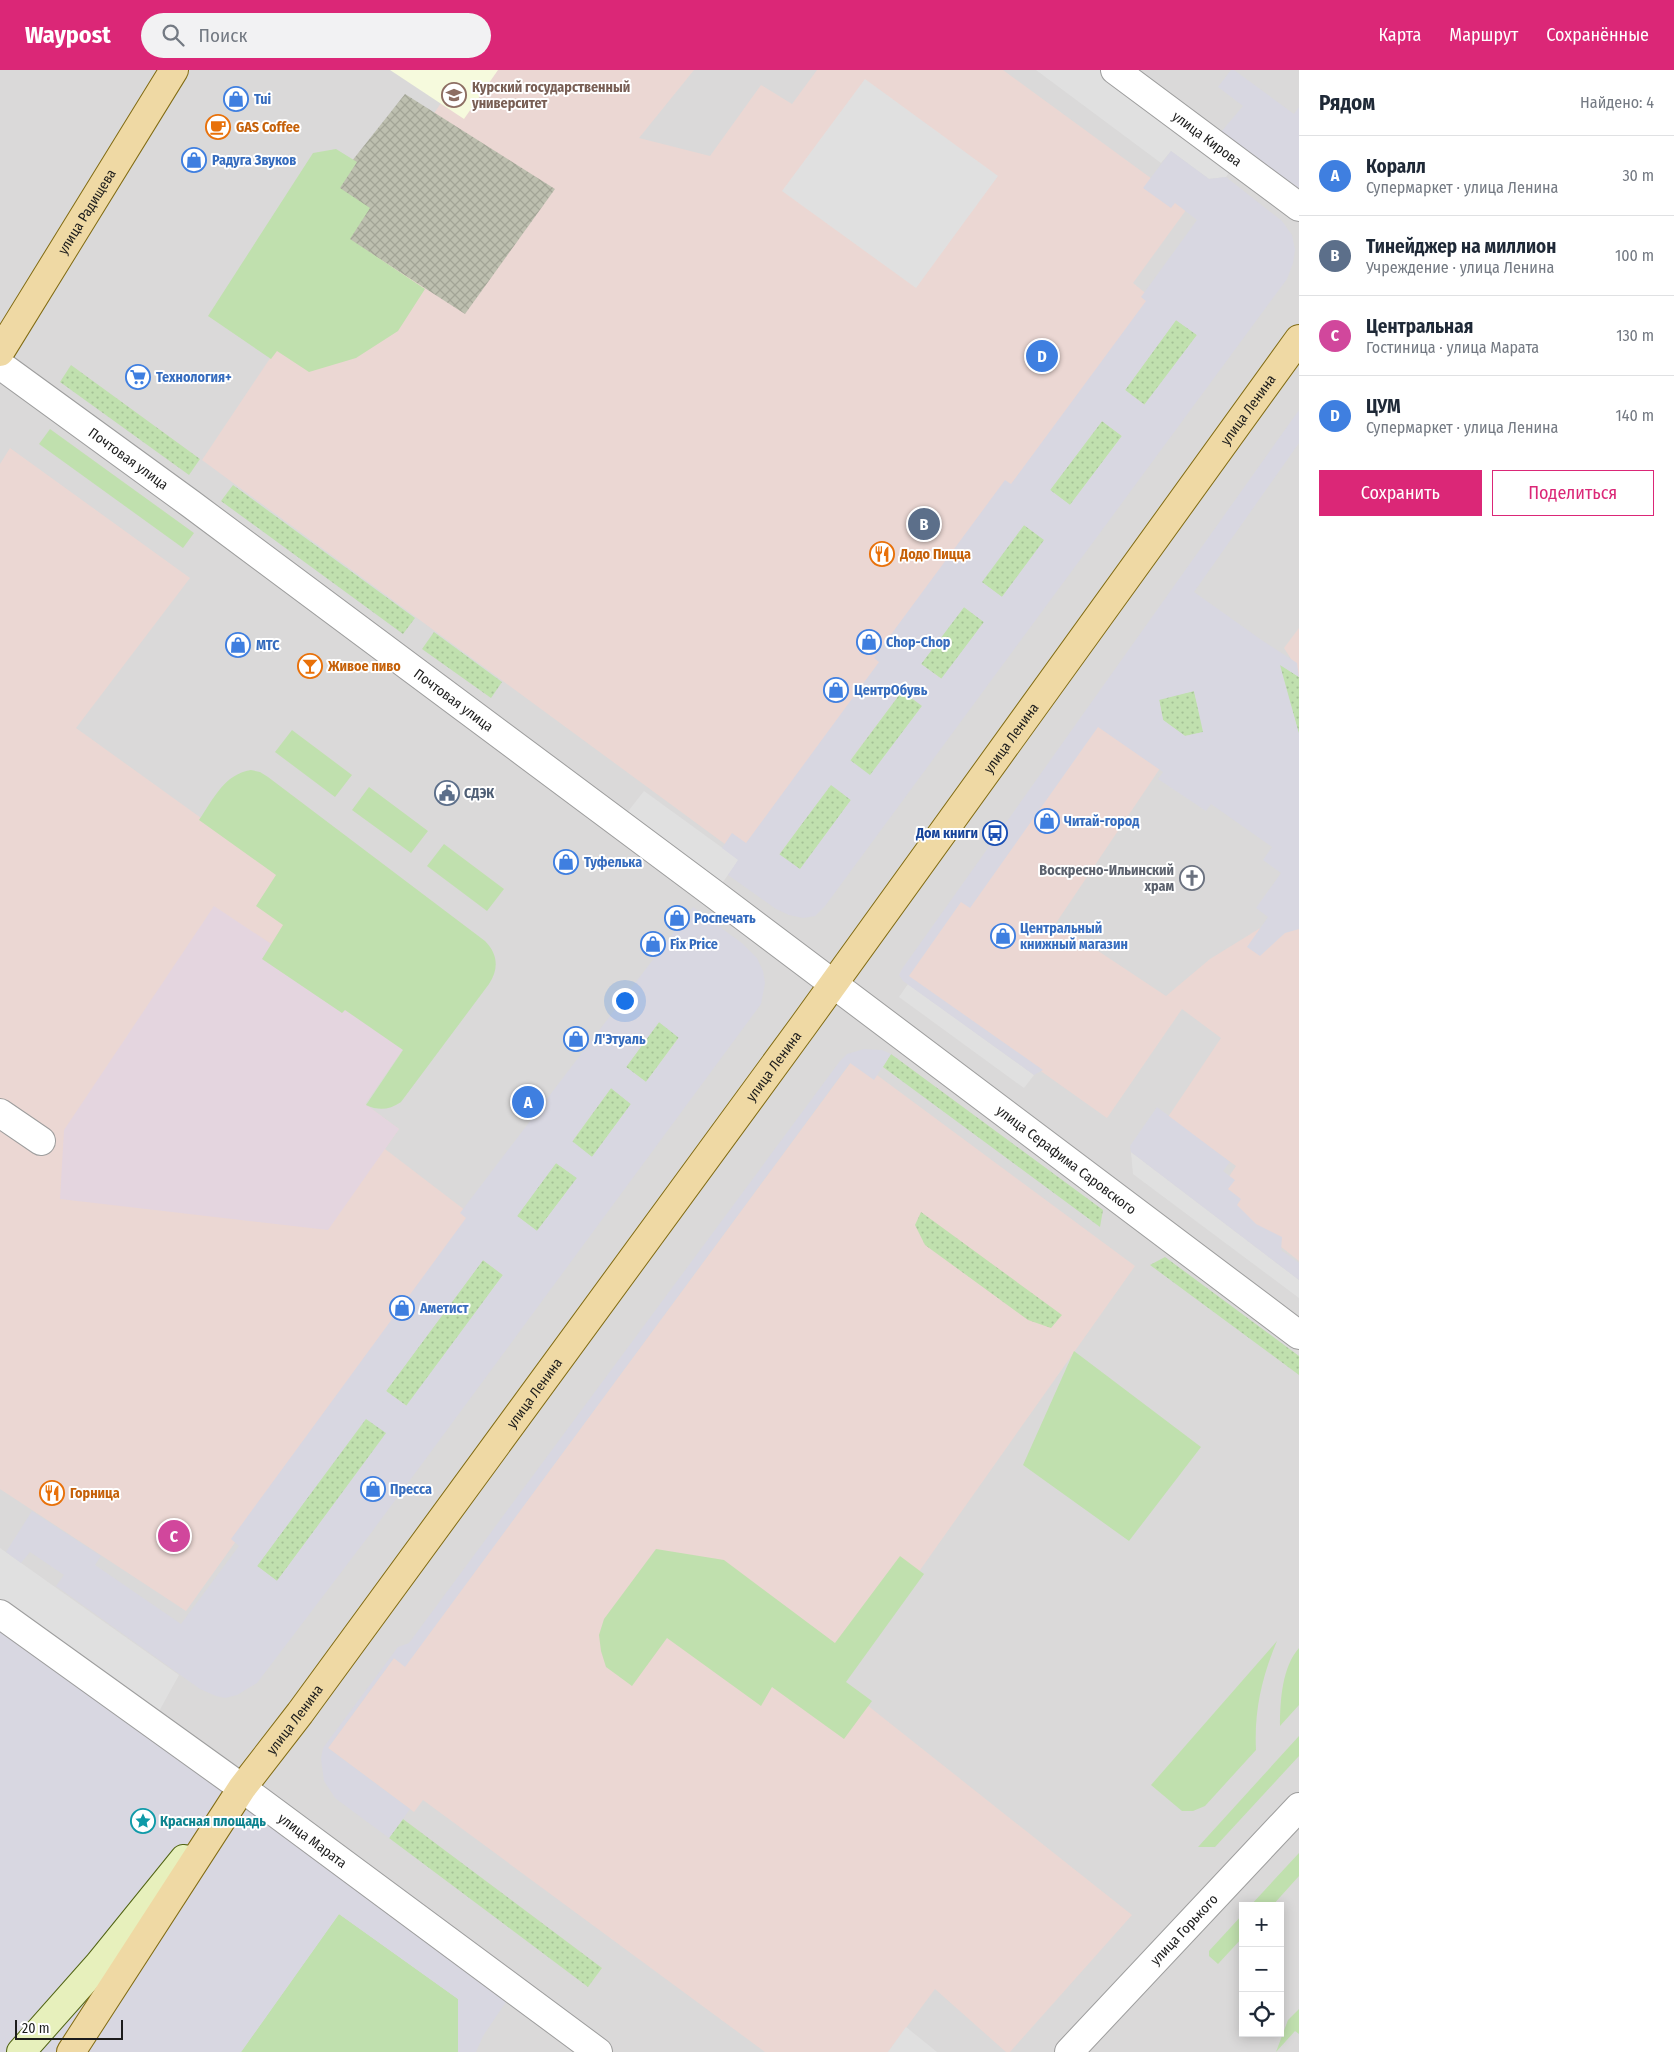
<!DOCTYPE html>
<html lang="ru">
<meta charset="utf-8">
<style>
body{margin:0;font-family:"Fira Sans Condensed",sans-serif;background:#f2f2f3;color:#1f2937}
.controls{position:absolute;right:15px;bottom:15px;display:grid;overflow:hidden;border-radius:0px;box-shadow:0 2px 12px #0003}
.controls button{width:45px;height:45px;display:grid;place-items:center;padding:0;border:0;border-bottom:1px solid #e0e1e3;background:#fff;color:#1f2937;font:25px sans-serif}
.scale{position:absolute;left:15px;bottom:12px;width:108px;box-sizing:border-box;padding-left:5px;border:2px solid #1c1c1c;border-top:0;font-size:14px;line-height:18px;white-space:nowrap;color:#1c1c1c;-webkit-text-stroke:4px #fff;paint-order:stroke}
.you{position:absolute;left:624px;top:930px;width:18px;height:18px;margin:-12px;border:4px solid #fff;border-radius:50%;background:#1a73e8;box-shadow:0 0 0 8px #1a73e833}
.badge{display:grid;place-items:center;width:32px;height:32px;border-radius:50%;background:#db2777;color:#fff;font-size:16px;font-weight:700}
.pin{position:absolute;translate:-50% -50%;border:2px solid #fff;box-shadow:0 1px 5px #0006}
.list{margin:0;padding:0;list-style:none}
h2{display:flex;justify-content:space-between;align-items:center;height:65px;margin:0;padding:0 20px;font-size:21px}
h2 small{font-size:16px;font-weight:400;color:#747a83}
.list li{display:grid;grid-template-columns:32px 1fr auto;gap:15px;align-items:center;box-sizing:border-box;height:80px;padding:0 20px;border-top:1px solid #e0e1e3}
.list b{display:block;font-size:19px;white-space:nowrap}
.list p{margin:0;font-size:16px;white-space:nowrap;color:#747a83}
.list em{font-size:16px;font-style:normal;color:#747a83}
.actions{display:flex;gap:10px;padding:15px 20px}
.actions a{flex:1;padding:11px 0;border:1px solid #db2777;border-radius:0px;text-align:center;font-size:18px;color:#db2777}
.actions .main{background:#db2777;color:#fff}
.icon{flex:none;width:28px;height:28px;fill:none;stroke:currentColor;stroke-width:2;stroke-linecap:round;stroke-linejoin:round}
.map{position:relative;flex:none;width:1299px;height:1982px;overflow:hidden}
header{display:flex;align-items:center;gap:30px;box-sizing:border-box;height:70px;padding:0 25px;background:#db2777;color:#fff}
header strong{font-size:24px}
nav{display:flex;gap:28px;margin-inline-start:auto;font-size:18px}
.search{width:350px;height:45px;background:#f2f2f3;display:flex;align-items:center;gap:12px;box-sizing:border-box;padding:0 18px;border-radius:28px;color:#747a83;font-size:19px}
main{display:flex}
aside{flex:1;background:#fff}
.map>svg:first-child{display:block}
.residential{fill:#dad9d9;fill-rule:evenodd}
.commercial{fill:#ebd7d3}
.industrial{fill:#e4d5df}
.education{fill:#f6fadd}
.construction{fill:url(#construction-cross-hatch)}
.grass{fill:url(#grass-dots)}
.garden{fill:#c0e0ae}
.parking{fill:#e0e0e0}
.plaza{fill:#d8d7e1;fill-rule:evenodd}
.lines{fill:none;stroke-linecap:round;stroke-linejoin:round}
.minor-casing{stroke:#9d9d9d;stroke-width:30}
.tertiary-casing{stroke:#9d9d9d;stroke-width:30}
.secondary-casing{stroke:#506312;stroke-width:30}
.primary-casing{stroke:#816b12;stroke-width:30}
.minor{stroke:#fff;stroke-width:28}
.tertiary{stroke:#fff;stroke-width:28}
.secondary{stroke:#e7f0bc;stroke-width:28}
.primary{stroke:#efd9a4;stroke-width:28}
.labels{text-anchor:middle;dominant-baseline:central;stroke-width:4;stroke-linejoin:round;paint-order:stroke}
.education-label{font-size:14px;font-weight:bold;fill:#785e54;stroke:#fff;text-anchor:start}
.shop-label{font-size:14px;font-weight:bold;fill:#366cbe;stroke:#fff;text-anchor:start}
.food-label{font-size:14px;font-weight:bold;fill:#c56008;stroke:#fff;text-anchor:start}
.street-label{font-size:14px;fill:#1c1c1c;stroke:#fff}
.service-label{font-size:14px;font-weight:bold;fill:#4e5e75;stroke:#fff;text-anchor:start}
.transit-label{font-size:14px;font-weight:bold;fill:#164399;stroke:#fff;text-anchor:end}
.worship-label{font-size:14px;font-weight:bold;fill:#5b616d;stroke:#fff;text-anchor:end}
.culture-label{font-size:14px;font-weight:bold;fill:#0d838f;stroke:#fff;text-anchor:start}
</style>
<header>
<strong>Waypost</strong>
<div class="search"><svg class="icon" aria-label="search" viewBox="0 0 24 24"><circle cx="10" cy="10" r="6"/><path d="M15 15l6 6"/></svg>Поиск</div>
<nav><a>Карта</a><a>Маршрут</a><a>Сохранённые</a></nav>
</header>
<main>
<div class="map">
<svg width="1299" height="1982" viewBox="0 0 1299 1982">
<defs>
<pattern id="construction-cross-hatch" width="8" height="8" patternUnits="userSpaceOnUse" patternTransform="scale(1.25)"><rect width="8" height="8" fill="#bdbfaf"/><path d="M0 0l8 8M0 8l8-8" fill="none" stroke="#a2a496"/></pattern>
<pattern id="grass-dots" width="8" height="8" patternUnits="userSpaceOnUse" patternTransform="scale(1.25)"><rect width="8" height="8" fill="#c0e0ae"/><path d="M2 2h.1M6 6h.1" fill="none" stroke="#a4c095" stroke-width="1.8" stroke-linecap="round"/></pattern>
</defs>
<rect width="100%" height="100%" fill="#eceae2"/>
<path class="residential" d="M0 0H1299V1982H0ZM1243 1836H1280V1963H1243Z"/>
<path class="commercial" d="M484 0H694L639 68 710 86 761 15 792 34 817 0H1003L1189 136 1133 213 1159 234 748 791 202 390 451 18Z
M10 378 190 508 76 658 311 827 411 967 365 1034 399 1059 385 1079 470 1144 186 1541 0 1419V394Z
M1299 558V613L1293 592 1284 578Z
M1101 633 1171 682 1056 853 1166 926 1210 889 1283 844 1299 841V1191L1216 1126 1236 1096 1168 1047 1221 968 1182 939 1107 1048 905 905Z
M854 988 1135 1196 918 1503 838 1612 1132 1845 1010 1982H1006L935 1919 888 1982H765L423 1730 414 1742 328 1678 394 1588 405 1596Z"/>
<path class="industrial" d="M214 836 411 967 365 1034 399 1059 328 1160 60 1129 64 1060Z"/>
<path class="education" d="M390 0H498L464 49Z"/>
<path class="construction" d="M405 24 555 119 465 244 310 144Z"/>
<path class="grass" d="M1176 250 1197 265 1145 335 1125 320Z
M71 295 200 389 189 405 60 312Z
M1102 351 1122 366 1070 435 1050 420Z
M233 415 415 548 403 564 221 431Z
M1024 455 1045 470 1002 527 981 512Z
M964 537 984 552 942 609 921 594Z
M434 562 502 612 491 628 422 579Z
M1279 594 1299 607V664Z
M902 621 923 635 870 706 850 691Z
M1194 621 1204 662 1185 666 1163 650 1159 629Z
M831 714 851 730 800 800 779 785Z
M659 952 679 967 646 1012 626 997Z
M891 984 1103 1140 1100 1157 883 997Z
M611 1018 631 1034 592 1087 572 1072Z
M556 1093 577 1108 537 1161 517 1146Z
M921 1142 1062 1245 1051 1258 1028 1250 925 1175 915 1155Z
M1165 1187 1299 1286V1305L1150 1195Z
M483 1190 503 1205 407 1336 386 1321Z
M366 1348 387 1363 277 1511 257 1496Z
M403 1749 602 1898 588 1917 389 1768Z"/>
<path class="garden" d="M336 79 357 92 340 118 370 138 350 169 425 219 398 261 356 288 309 302 277 281 271 289 208 246 313 83Z
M50 359 194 463 183 478 39 374Z
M292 660 352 705 335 727 275 682Z
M251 700 260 702 268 707 485 871C498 884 499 899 489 914L401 1032C389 1040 379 1041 366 1035L403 980 345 940 342 943 262 889 283 855 256 836 276 805 199 750C213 730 224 704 251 700Z
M369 717 428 761 411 783 352 740Z
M444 774 504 819 487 841 427 796Z
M1074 1281 1201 1377 1129 1471 1023 1395Z
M656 1479 724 1490 835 1573 900 1486 924 1504 846 1612 872 1631 844 1669 772 1617 761 1636 667 1568 632 1616 606 1597 601 1581 599 1565 604 1549Z
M1277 1571C1262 1607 1254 1640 1256 1680L1205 1736 1193 1741H1182L1151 1715Z
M1299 1578V1635L1280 1656C1280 1631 1282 1597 1299 1578Z
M1299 1666V1686L1215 1777H1198Z
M1299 1783V1806L1272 1836H1250Z
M339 1844 458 1929V1982H241Z
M1243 1844V1867L1218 1894 1209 1886V1881Z
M1299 1939V1964L1295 1961 1276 1982 1288 1950Z"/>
<path class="parking" d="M1036 0H1115L1237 91 1226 107 1209 109 1171 81 1161 93Z
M865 9 998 106 916 218 782 121Z
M644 721 739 790 714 824 619 753Z
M908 914 1034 1005 1024 1018 899 927Z
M1131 1082 1299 1210V1228L1133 1104Z
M0 1478 179 1605 152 1654 0 1612Z
M906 1957 937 1982H888Z"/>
<path class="plaza" d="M1231 0H1234L1294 44 1299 37V121L1221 62 1243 36 1218 17Z
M1171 81 1209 109 1226 107 1282 151 1292 165 1295 180 1293 193 1287 209 825 836 815 846 803 848 789 845 776 839 728 805 738 790 722 778 732 763 746 773 879 592 874 588 881 578 1005 410 1011 414 1146 231 1141 227 1197 150 1175 133 1171 138 1143 118ZM1176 250 1197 265 1144 335 1125 320ZM1102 351 1122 366 1070 435 1050 420ZM1024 455 1044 470 1002 527 982 512ZM964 537 984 552 941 609 921 594ZM902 621 922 636 870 705 850 690ZM831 715 851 730 800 799 779 784Z
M1299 340V373L1194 522 1263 571 1297 593 1299 607 1280 595 1299 664V859L1285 863 1260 886 1247 877 1268 847 1256 838 1281 803 1263 790 1272 777 1211 734 1206 741 1158 709 1163 702 1098 657 970 838 961 832 909 906 1043 1000 1034 1005 903 911 899 905 902 899ZM1194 621 1203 662 1185 666 1163 650 1159 630Z
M693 837 743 874 757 888 763 901 765 913 761 934 371 1463 257 1613 237 1625 225 1628 216 1626 200 1619 56 1516 64 1505 30 1482 21 1493 6 1482 32 1441 101 1486 95 1495 181 1554 239 1476 231 1469 466 1148 460 1143ZM659 952 679 968 646 1012 626 997ZM611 1018 631 1034 592 1087 572 1071ZM556 1093 577 1108 537 1161 517 1146ZM483 1190 503 1205 406 1336 386 1321ZM366 1349 386 1363 277 1511 257 1496Z
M864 979 882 980 891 984 874 1010 850 993 405 1597 394 1588 328 1678 410 1739 389 1768 335 1728 324 1711 321 1689 323 1678 398 1577 409 1573 840 991 847 984Z
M1157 1037 1230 1092 1223 1101 1235 1110 1228 1119 1241 1129 1237 1135 1256 1154 1282 1167 1281 1180 1299 1193V1210L1131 1082 1130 1076Z
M0 1545 514 1920 483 1966 476 1982H458V1929L339 1844 241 1982H0Z"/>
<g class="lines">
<defs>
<g id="minor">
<path id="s1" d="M1115 0 1299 137"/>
<path id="s2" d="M0 295 191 434 714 824 1299 1265"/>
<path d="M0 1043 41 1071"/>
</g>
<g id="tertiary">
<path id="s3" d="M0 1544 242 1718 598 1982"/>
<path id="s4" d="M1069 1982 1299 1737"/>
</g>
<path id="secondary" d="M21 1982 99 1894 184 1789"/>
<g id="primary">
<path id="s5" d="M0 282 174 0"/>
<path id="s6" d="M71 1982 242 1718 300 1643 803 956 1299 269"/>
</g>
</defs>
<use href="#minor" class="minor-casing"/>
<use href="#tertiary" class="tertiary-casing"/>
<use href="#secondary" class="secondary-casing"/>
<use href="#primary" class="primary-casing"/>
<use href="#minor" class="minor"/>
<use href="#tertiary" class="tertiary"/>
<use href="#secondary" class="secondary"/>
<use href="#primary" class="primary"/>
</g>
<defs>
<symbol id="university-ring" viewBox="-11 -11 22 22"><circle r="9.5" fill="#fff" stroke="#8d6e63" stroke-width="1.5"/><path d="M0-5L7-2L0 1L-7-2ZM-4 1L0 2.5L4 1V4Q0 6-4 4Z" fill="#8d6e63"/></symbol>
<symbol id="shop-ring" viewBox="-11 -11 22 22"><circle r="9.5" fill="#fff" stroke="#3f7fe0" stroke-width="1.5"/><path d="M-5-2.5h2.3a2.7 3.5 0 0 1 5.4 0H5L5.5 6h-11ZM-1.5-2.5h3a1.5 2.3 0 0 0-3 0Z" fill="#3f7fe0"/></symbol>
<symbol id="cafe-ring" viewBox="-11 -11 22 22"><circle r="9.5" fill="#fff" stroke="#e8710a" stroke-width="1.5"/><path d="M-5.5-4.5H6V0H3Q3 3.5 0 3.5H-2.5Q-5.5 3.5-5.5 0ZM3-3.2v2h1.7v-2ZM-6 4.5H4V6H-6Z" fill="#e8710a"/></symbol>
<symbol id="supermarket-ring" viewBox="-11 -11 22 22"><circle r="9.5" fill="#fff" stroke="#3f7fe0" stroke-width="1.5"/><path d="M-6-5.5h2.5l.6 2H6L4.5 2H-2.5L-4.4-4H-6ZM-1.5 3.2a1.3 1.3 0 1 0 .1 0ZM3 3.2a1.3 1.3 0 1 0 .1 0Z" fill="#3f7fe0"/></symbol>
<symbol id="restaurant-ring" viewBox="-11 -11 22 22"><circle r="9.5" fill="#fff" stroke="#e8710a" stroke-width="1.5"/><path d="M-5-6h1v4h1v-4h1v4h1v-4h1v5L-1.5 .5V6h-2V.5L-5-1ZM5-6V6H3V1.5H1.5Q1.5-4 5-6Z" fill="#e8710a"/></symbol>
<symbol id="bar-ring" viewBox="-11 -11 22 22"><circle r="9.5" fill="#fff" stroke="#e8710a" stroke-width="1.5"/><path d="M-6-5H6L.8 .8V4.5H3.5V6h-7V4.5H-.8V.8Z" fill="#e8710a"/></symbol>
<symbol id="civic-ring" viewBox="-11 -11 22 22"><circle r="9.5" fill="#fff" stroke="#5c6f8a" stroke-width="1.5"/><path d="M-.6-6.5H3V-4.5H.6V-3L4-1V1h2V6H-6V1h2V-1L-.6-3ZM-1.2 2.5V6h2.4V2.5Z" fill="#5c6f8a"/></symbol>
<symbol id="bus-ring" viewBox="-11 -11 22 22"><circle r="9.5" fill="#fff" stroke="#1a4fb4" stroke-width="1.5"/><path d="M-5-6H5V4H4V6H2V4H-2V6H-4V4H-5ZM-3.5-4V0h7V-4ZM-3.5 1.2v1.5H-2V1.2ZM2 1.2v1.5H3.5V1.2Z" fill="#1a4fb4"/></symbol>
<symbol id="church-ring" viewBox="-11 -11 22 22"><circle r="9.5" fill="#fff" stroke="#6b7280" stroke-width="1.5"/><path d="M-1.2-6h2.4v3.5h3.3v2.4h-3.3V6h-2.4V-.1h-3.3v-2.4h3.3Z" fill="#6b7280"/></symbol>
<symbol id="sight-ring" viewBox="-11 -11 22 22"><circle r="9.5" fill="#fff" stroke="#0f9aa8" stroke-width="1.5"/><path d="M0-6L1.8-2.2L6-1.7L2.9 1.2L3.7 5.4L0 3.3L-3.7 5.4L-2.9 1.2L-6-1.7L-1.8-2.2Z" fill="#0f9aa8"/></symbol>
</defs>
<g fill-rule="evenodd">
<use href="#university-ring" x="440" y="11" width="28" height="28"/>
<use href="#shop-ring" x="222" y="15" width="28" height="28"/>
<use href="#cafe-ring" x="204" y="43" width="28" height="28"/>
<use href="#shop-ring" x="180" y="76" width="28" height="28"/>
<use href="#supermarket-ring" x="124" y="293" width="28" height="28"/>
<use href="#restaurant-ring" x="868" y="470" width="28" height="28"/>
<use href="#shop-ring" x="855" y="558" width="28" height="28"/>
<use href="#shop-ring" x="224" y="561" width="28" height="28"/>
<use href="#bar-ring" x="296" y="582" width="28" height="28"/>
<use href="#shop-ring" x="822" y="606" width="28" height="28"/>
<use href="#civic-ring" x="433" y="709" width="28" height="28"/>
<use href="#shop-ring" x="1033" y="737" width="28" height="28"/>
<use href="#bus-ring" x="981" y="749" width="28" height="28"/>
<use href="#shop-ring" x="552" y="778" width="28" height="28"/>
<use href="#church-ring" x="1178" y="794" width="28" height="28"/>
<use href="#shop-ring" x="663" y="834" width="28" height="28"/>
<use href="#shop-ring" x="989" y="852" width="28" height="28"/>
<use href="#shop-ring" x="639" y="860" width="28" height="28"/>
<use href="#shop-ring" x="562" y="955" width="28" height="28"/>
<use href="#shop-ring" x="388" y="1224" width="28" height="28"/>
<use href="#shop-ring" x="359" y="1405" width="28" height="28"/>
<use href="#restaurant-ring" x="38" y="1409" width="28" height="28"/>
<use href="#sight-ring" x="129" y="1737" width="28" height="28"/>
</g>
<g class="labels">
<g class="education-label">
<text x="472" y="17">Курский государственный<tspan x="472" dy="16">университет</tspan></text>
</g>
<g class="shop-label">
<text x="254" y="29">Tui</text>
<text x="212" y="90">Радуга Звуков</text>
<text x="156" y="307">Технология+</text>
<text x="886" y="572">Chop-Chop</text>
<text x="256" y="575">МТС</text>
<text x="854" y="620">ЦентрОбувь</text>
<text x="1064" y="751">Читай-город</text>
<text x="584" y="792">Туфелька</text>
<text x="694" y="848">Роспечать</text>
<text x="1020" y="858">Центральный<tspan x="1020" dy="16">книжный магазин</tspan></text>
<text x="670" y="874">Fix Price</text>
<text x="594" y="969">Л'Этуаль</text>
<text x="420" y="1238">Аметист</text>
<text x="390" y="1419">Пресса</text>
</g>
<g class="food-label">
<text x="236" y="57">GAS Coffee</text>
<text x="900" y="484">Додо Пицца</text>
<text x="328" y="596">Живое пиво</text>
<text x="70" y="1423">Горница</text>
</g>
<g class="street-label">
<text stroke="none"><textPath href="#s1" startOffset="115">улица Кирова</textPath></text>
<text stroke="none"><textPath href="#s5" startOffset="165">улица Радищева</textPath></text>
<text stroke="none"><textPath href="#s6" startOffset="2021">улица Ленина</textPath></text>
<text stroke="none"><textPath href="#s2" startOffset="159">Почтовая улица</textPath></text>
<text stroke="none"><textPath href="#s2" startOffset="564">Почтовая улица</textPath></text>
<text stroke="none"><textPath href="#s6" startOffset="1616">улица Ленина</textPath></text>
<text stroke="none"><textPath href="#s6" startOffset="1211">улица Ленина</textPath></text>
<text stroke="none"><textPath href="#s2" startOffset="1330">улица Серафима Саровского</textPath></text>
<text stroke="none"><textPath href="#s6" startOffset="806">улица Ленина</textPath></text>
<text stroke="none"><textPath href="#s6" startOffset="401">улица Ленина</textPath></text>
<text stroke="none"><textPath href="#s3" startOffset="386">улица Марата</textPath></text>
<text stroke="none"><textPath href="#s4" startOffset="168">улица Горького</textPath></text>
</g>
<g class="service-label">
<text x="464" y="723">СДЭК</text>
</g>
<g class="transit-label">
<text x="978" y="763">Дом книги</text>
</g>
<g class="worship-label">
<text x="1174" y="800">Воскресно-Ильинский<tspan x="1174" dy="16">храм</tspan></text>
</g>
<g class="culture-label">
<text x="160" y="1751">Красная площадь</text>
</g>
</g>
</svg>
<div class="controls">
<button>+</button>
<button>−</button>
<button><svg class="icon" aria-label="locate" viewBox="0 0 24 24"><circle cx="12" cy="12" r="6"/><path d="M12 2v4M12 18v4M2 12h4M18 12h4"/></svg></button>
</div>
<div class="scale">20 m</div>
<div class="you"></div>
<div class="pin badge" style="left:528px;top:1032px;background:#3f7fe0">A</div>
<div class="pin badge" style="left:924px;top:454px;background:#5c6f8a">B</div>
<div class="pin badge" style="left:174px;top:1466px;background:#d1479c">C</div>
<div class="pin badge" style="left:1042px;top:286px;background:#3f7fe0">D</div>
</div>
<aside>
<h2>Рядом<small>Найдено: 4</small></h2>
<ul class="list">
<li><span class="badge" style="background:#3f7fe0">A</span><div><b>Коралл</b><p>Супермаркет · улица Ленина</p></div><em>30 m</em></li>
<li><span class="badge" style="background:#5c6f8a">B</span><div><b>Тинейджер на миллион</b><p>Учреждение · улица Ленина</p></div><em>100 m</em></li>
<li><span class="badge" style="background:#d1479c">C</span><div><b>Центральная</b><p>Гостиница · улица Марата</p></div><em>130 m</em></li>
<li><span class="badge" style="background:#3f7fe0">D</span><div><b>ЦУМ</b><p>Супермаркет · улица Ленина</p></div><em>140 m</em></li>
</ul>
<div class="actions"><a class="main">Сохранить</a><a>Поделиться</a></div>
</aside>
</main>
